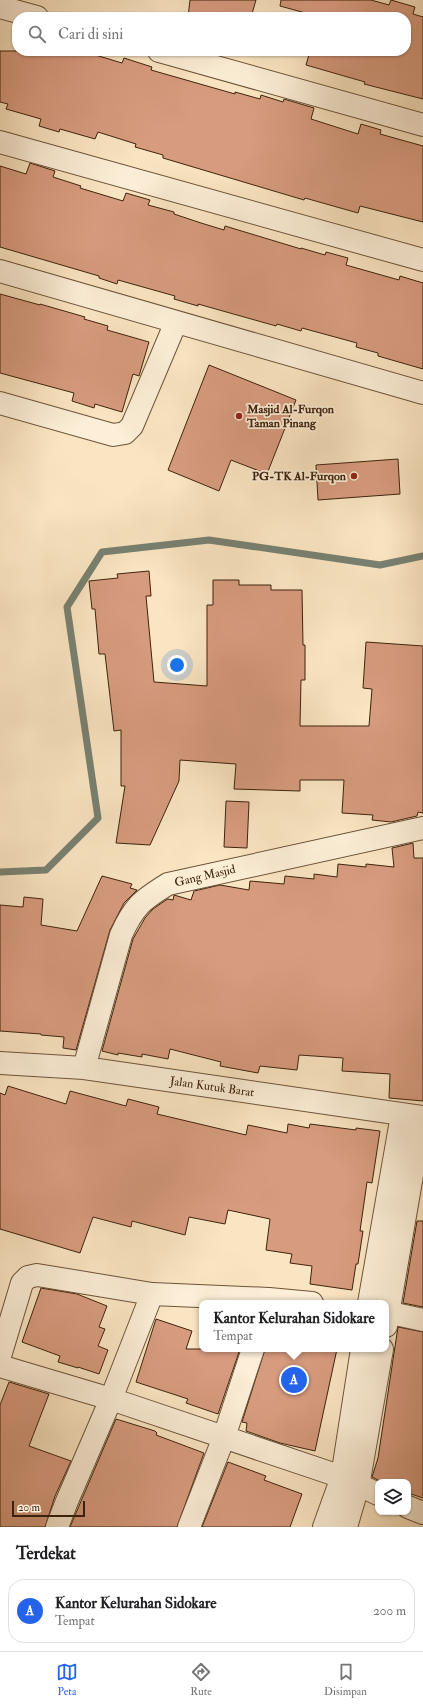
<!DOCTYPE html>
<html lang="id">
<style>
body{margin:0;font-family:"IM FELL Double Pica",serif;background:#f2f2f2;color:#202124}
.controls{position:absolute;right:12px;bottom:12px;display:grid;overflow:hidden;border-radius:8px;box-shadow:0 1px 3px #0004}
.controls button{width:36px;height:36px;display:grid;place-items:center;padding:0;border:0;border-bottom:1px solid #e0e0e0;background:#fff;color:#202124;font:20px sans-serif}
.scale{position:absolute;left:12px;bottom:10px;width:73px;box-sizing:border-box;padding-left:4px;border:2px solid #3e230b;border-top:0;font-size:11px;line-height:14px;white-space:nowrap;color:#3e230b;-webkit-text-stroke:3px #fceed7;paint-order:stroke}
.you{position:absolute;left:177px;top:665px;width:14px;height:14px;margin:-10px;border:3px solid #fff;border-radius:50%;background:#1a73e8;box-shadow:0 0 0 6px #1a73e833}
.badge{display:grid;place-items:center;width:26px;height:26px;border-radius:50%;background:#2563eb;color:#fff;font-size:13px;font-weight:700}
.pin{position:absolute;translate:-50% -50%;border:2px solid #fff;box-shadow:0 1px 4px #0006}
.popup{position:absolute;left:199px;top:1300px;width:190px;height:52px;box-sizing:border-box;display:grid;place-content:center;border-radius:8px;background:#fff;filter:drop-shadow(0 1px 3px #0005);font-size:13px;white-space:nowrap;color:#757577}
.popup b{font-size:15px;color:#202124}
.popup::after{content:'';position:absolute;left:50%;top:100%;margin-left:-8px;border:8px solid transparent;border-top-color:#fff}
.list{margin:0;padding:0;list-style:none}
h2{display:flex;justify-content:space-between;align-items:center;height:52px;margin:0;padding:0 16px;font-size:17px}
h2 small{font-size:13px;font-weight:400;color:#757577}
.list li{display:grid;grid-template-columns:26px 1fr auto;gap:12px;align-items:center;box-sizing:border-box;height:64px;margin:0 8px 8px;padding:0 8px;border:1px solid #e0e0e0;border-radius:16px}
.list b{display:block;font-size:15px;white-space:nowrap}
.list p{margin:0;font-size:13px;white-space:nowrap;color:#757577}
.list em{font-size:13px;font-style:normal;color:#757577}
.icon{flex:none;width:22px;height:22px;fill:none;stroke:currentColor;stroke-width:2;stroke-linecap:round;stroke-linejoin:round}
.map{position:relative;flex:none;width:423px;height:1527px;overflow:hidden}
.search{position:absolute;background:#fff;box-shadow:0 1px 3px #0004;left:12px;right:12px;top:12px;height:44px;display:flex;align-items:center;gap:10px;box-sizing:border-box;padding:0 14px;border-radius:16px;color:#757577;font-size:15px}
.sheet{height:124px;background:#fff}
nav{display:flex;justify-content:space-around;align-items:center;box-sizing:border-box;height:56px;border-top:1px solid #e0e0e0;background:#fff;font-size:11px;color:#757577}
nav a{display:grid;justify-items:center;gap:2px}
nav .on{color:#2563eb}
.map>svg:first-child{display:block}
.lines{fill:none;stroke-linecap:round;stroke-linejoin:round}
.stream{stroke:#788171;stroke-width:7}
.building{fill:#d79b7f;stroke:#3e230b}
.minor-casing{stroke:#6d5439;stroke-width:24}
.minor{stroke:#fceed7;stroke-width:22}
.poi-dot{fill:#8f2418;stroke:#fceed7;stroke-width:1.5}
.labels{text-anchor:middle;dominant-baseline:central;stroke-width:3.5;stroke-linejoin:round;paint-order:stroke}
.poi-label{font-size:12px;font-weight:bold;fill:#3e230b;stroke:#fceed7;text-anchor:start}
.street-label{font-size:12px;fill:#3e230b;stroke:#fceed7}
</style>
<div class="map">
<svg width="423" height="1527" viewBox="0 0 423 1527">
<rect width="100%" height="100%" fill="#fae5c2"/>
<filter id="stains"><feTurbulence type="fractalNoise" baseFrequency=".005" numOctaves="4"/><feColorMatrix values="0 0 0 0 .2 0 0 0 0 .09 0 0 0 0 .02 0 0 0 .5 -.17"/></filter>
<radialGradient id="worn" r=".72"><stop offset=".6" stop-color="#630" stop-opacity="0"/><stop offset="1" stop-color="#630" stop-opacity=".3"/></radialGradient>
<g class="lines">
<path class="stream" d="M0 872 46 870 98 818 67 607 102 552 209 540 380 565 423 556"/>
</g>
<path class="building" d="M190 0H256L251 17H188Z
M281 0H371L389 5 391 0 415 7 413 14 423 17V99L364 84 365 82 306 65 310 51H406V17H320L280 6Z
M0 51H82L122 63 124 58 152 67 151 70 235 94V92L260 99 261 95 283 102 284 99 314 108 311 119 358 134 361 124 381 130 380 134 423 146V222L360 206 358 213 305 198 304 200 163 158V155L135 147 136 144 98 132 95 139 60 129 59 132 39 126 41 119 6 109 8 104 0 102Z
M30 163 55 171 53 177 81 186 80 188 123 201 126 193 150 200 148 205 174 212V214L201 223 224 230 225 226 301 249V248L325 255 326 252 348 258 346 265 399 280 400 276 423 283V369L378 356V353L356 347 357 343 302 328 301 331 277 324 276 326 198 304V306L174 299 175 296 118 280 117 284 99 278V276L0 247V166L26 174Z
M0 294 40 305V304L85 317 84 319 108 326 107 330 149 342 139 376 133 374 122 412 95 404 94 408 72 401 74 393 0 373Z
M209 365 296 400 267 474 231 460 219 491 168 470Z
M398 459 400 494 318 500 316 465Z
M149 571 151 596H146L154 682 207 686V605H213V580H239V585H271V590H302L303 645H305V680H301L300 726H369L372 689 363 688 366 642 423 646V813L418 812 417 816 391 822 372 820 373 815 342 813 344 780H300V791L234 789 236 764 180 760 179 781 150 845 116 843 125 786H121V730L114 731 105 654H99L95 609H92L89 581 118 578 117 574Z
M226 801 249 802 247 848 224 847Z
M413 843 414 858H423V1101L389 1098 390 1074 342 1071 343 1058 299 1055 297 1070 260 1066 258 1073 220 1066 221 1062 170 1049 168 1059 142 1054V1057L118 1053V1055L102 1051 133 939 145 918 153 909 166 900 168 899 173 900 174 895 191 900 194 891 220 885 249 890 250 881 284 884 285 876 314 879V874L337 877 338 864 366 867V864L394 867 392 848Z
M102 876 132 884 130 888 137 890 124 903 110 930 76 1050 63 1048 64 1037 41 1035V1034L0 1031V905L23 907 24 897 43 899 41 925 77 931Z
M8 1086 66 1104 70 1091 126 1106 128 1099 159 1107 157 1114 246 1135 248 1125 287 1133 288 1124 309 1128 310 1124 356 1130V1128L380 1131 372 1183 367 1182 360 1231H363L358 1264H356L352 1290 310 1284 312 1266 290 1263 292 1254 266 1250 270 1219 228 1210 225 1224 189 1217 185 1235 132 1221 131 1227 93 1217 80 1253 0 1229V1093L5 1095Z
M417 1221H423V1307L403 1303Z
M41 1288 77 1294 107 1306 99 1327 105 1329 98 1346 108 1350 99 1374 78 1367V1368L58 1362 60 1356 22 1342Z
M156 1319 192 1331 186 1349H240L218 1414 186 1403 188 1399 136 1382Z
M398 1327 423 1332V1498L408 1493V1482H382L372 1477 378 1458Z
M265 1349H337L315 1451 280 1443 246 1431 247 1423 242 1422Z
M9 1382 49 1394 29 1446 71 1461 55 1496 45 1527H0V1405Z
M116 1419 155 1431 157 1433 156 1435 204 1453 177 1527H70Z
M228 1462 266 1476 264 1480 302 1494 290 1527H202Z"/>
<g class="lines">
<defs>
<path id="minor" d="M0 7 37 17
M159 51 423 125
M0 142 423 260
M0 271 423 393
M0 403 113 435 125 433 132 426 176 322
M0 1063 84 1068 423 1117
M84 1068 121 935C134 906 142 900 168 884L423 828
M369 1303 402 1115
M386 1312 423 1320
M386 1326 422 1117
M0 1356 22 1283 28 1277 37 1275 152 1294 269 1299 312 1303
M0 1366 111 1399 342 1477 378 1494
M408 1507 423 1513
M57 1527 67 1501 111 1399 152 1294
M189 1527 224 1437 253 1349
M324 1527 342 1477 362 1349
M346 1527 358 1486 382 1349"/>
</defs>
<use href="#minor" class="minor-casing"/>
<use href="#minor" class="minor"/>
</g>
<g class="poi-dot">
<circle cx="239" cy="416" r="4"/>
<circle cx="354" cy="476" r="4"/>
</g>
<g class="labels">
<g class="poi-label">
<text x="247" y="409">Masjid Al-Furqon<tspan x="247" dy="14">Taman Pinang</tspan></text>
<text x="346" y="476" text-anchor="end">PG-TK Al-Furqon</text>
</g>
<g class="street-label">
<text transform="translate(205 876) rotate(-13)">Gang Masjid</text>
<text transform="translate(212 1087) rotate(8)">Jalan Kutuk Barat</text>
</g>
</g>
<rect width="100%" height="100%" filter="url(#stains)"/>
<rect width="100%" height="100%" fill="url(#worn)"/>
</svg>
<div class="controls">
<button><svg class="icon" aria-label="layers" viewBox="0 0 24 24"><path d="M12 4l9 5-9 5-9-5zM3 14l9 5 9-5"/></svg></button>
</div>
<div class="scale">20 m</div>
<div class="you"></div>
<div class="pin badge" style="left:294px;top:1380px">A</div>
<div class="popup"><b>Kantor Kelurahan Sidokare</b>Tempat</div>
<div class="search"><svg class="icon" aria-label="search" viewBox="0 0 24 24"><circle cx="10" cy="10" r="6"/><path d="M15 15l6 6"/></svg>Cari di sini</div>
</div>
<section class="sheet">
<h2>Terdekat<small></small></h2>
<ul class="list">
<li><span class="badge">A</span><div><b>Kantor Kelurahan Sidokare</b><p>Tempat</p></div><em>200 m</em></li>
</ul>
</section>
<nav>
<a class="on"><svg class="icon" aria-label="map" viewBox="0 0 24 24"><path d="M3 6l6-2 6 2 6-2v14l-6 2-6-2-6 2zM9 4v14M15 6v14"/></svg>Peta</a>
<a><svg class="icon" aria-label="directions" viewBox="0 0 24 24"><path d="M12 3l9 9-9 9-9-9zM9 14v-3h6M13 9l2 2-2 2"/></svg>Rute</a>
<a><svg class="icon" aria-label="saved" viewBox="0 0 24 24"><path d="M7 4h10v16l-5-4-5 4z"/></svg>Disimpan</a>
</nav>
